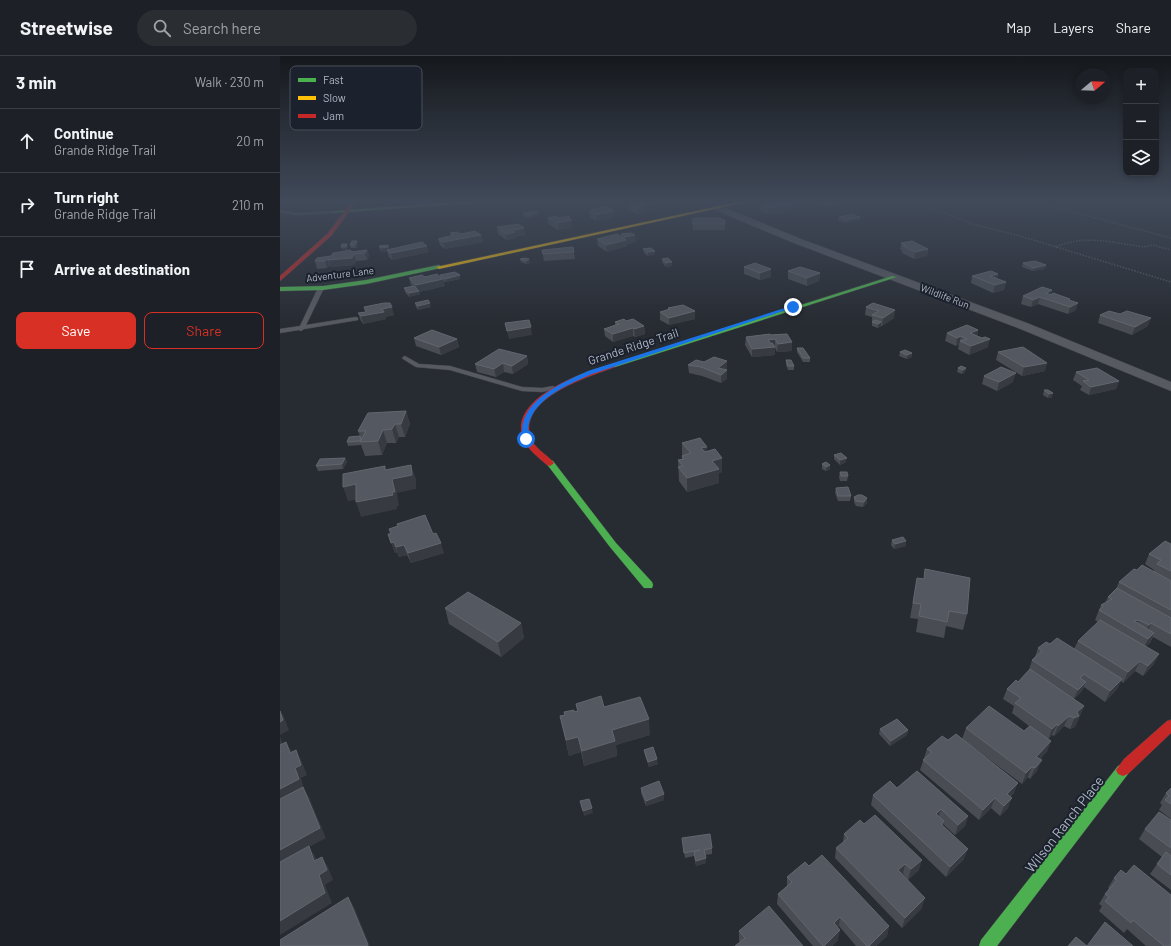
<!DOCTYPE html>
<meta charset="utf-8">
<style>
body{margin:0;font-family:Barlow,sans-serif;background:#2a2d32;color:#f1f3f6}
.controls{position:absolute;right:12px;top:12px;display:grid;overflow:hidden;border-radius:8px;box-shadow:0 2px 6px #0003}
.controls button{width:36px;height:36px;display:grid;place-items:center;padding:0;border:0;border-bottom:1px solid #3b3e43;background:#1d2026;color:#f1f3f6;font:20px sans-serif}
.compass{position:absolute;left:795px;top:12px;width:36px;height:36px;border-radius:50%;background:#1d2026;box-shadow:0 2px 6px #0003;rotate:71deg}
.stop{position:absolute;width:12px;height:12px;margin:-9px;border:3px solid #1a73e8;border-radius:50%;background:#fff}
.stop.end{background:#1a73e8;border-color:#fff;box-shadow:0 1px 4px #0008}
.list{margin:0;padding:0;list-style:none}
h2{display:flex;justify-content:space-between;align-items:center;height:52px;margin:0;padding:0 16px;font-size:17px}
h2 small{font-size:13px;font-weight:400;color:#a0a3a7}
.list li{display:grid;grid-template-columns:26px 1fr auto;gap:12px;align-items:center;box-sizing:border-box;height:64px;padding:0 16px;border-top:1px solid #3b3e43}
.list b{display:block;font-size:15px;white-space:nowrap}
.list p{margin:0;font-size:13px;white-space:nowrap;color:#a0a3a7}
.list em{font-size:13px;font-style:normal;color:#a0a3a7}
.actions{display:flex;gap:8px;padding:12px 16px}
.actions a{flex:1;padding:9px 0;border:1px solid #d93025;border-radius:8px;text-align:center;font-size:14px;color:#d93025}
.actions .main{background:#d93025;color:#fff}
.icon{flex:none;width:22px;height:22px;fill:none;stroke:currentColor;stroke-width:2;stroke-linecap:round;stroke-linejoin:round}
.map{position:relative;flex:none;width:891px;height:890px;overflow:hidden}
header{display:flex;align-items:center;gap:24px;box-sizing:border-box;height:56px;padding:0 20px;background:#1d2026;border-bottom:1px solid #3b3e43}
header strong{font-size:19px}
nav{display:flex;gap:22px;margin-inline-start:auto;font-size:14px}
.search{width:280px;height:36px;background:#2a2d32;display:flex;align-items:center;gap:10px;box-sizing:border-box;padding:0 14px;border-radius:22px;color:#a0a3a7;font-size:15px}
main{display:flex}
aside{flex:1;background:#1d2026}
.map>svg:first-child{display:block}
.water{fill:#35435a}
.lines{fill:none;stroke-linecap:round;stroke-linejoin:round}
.lane-casing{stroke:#42464b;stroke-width:1}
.street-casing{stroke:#42464b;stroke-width:1}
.fast-casing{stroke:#42464b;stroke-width:1}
.slow-casing{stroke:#42464b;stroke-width:1}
.jam-casing{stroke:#42464b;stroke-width:1}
.path{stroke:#54595e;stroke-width:1.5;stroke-dasharray:1.5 1.5;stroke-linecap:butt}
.lane{fill:#575a61;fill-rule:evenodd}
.street{fill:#575a61;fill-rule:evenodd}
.fast{fill:#4caf50;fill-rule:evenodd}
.slow{fill:#ffc107;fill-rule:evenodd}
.jam{fill:#c62828;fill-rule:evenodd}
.wall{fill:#494d53}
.shaded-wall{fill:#373b41}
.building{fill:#545860;stroke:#62676f}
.route{fill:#1a73e8}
.labels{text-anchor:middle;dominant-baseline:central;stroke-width:4;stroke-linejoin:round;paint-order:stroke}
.far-street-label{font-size:10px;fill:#b0b7c4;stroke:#1b212d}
.street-label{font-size:12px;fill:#b0b7c4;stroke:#1b212d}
.near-street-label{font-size:14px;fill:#b0b7c4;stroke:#1b212d}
.key{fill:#1b212d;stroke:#484e5a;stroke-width:1}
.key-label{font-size:11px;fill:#b0b7c4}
</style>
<header>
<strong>Streetwise</strong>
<div class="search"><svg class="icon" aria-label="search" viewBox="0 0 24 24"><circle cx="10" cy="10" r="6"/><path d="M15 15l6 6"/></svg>Search here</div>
<nav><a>Map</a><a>Layers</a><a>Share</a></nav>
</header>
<main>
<aside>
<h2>3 min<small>Walk · 230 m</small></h2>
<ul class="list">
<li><svg class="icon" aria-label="ahead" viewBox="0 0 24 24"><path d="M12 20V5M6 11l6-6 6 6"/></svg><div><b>Continue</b><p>Grande Ridge Trail</p></div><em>20 m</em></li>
<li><svg class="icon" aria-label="right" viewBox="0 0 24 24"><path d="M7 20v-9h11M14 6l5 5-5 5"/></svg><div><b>Turn right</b><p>Grande Ridge Trail</p></div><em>210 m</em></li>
<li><svg class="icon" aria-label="arrive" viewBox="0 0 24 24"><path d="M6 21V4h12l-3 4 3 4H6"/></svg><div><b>Arrive at destination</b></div></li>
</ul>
<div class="actions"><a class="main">Save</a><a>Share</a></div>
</aside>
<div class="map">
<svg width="891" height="890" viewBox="0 0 891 890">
<rect width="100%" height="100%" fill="#272b32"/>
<path class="water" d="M790 144H891V147L856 145 800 148Z"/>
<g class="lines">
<defs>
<path id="lane" d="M0 154 16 157 54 155 56 156 54 157 16 159 0 156Z
M41 230 44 232 26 269 76 261 78 262V264L24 273 21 275 19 274 0 277V273L20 270 38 232Z
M125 300 139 308 170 310 242 331 262 332 273 330 276 332 275 333 262 336 242 335 170 314 136 311 123 303 122 302Z"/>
<path id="street" d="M438 149 521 183 747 267 891 326V335L738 272 514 187 435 154 434 152 435 150Z"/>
<path id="fast" d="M206 144H230L54 157 52 156 54 155Z
M159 209 162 211 161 212 86 228 43 234 0 235V231L43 230 86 224Z
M612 220 617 221 335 311H331L330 310Z
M270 404 273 405 336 487 372 526 373 529 372 532H364L330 491 266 407Z
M843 708 848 710 850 714 848 718 717 890H699L701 884 838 710Z"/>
<path id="slow" d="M467 144H476L159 213 156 211Z"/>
<path id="jam" d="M71 147 75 148 51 180 0 225V220L47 178Z
M333 308 335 309V311C308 321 240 341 250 380 253 392 267 398 274 407L270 410 267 409C258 401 247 393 243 382 228 342 305 315 333 308Z
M891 664V677L848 718 843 720 838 718 836 714 844 703 887 665Z"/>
</defs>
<use href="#lane" class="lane-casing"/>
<use href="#street" class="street-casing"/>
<use href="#fast" class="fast-casing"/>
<use href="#slow" class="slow-casing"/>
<use href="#jam" class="jam-casing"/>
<path class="path" d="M619 144 644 149 696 169 740 180 891 226
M748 144 891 182
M239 145 245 144
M776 191C804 178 835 187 864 191L873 189 891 194"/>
<use href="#lane" class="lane"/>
<use href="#street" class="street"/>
<use href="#fast" class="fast"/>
<use href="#slow" class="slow"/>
<use href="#jam" class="jam"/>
</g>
<path class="wall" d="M534 144H563V148L552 151 534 149Z
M349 147 374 153 365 155V157L357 158 349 153Z
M512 148V154L497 158H488L481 155V149Z
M309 155 334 161 316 165 310 161Z
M243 157 259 159 249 162 244 160Z
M290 161 291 164H292V171L278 174 268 168V162Z
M559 161H580V164L567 167 558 165Z
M412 163 441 164 445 168V174H413Z
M217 171 244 172 245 179 236 181V182L227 184 218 178Z
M170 177 201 179 203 186 165 193 160 189 158 183 171 180Z
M341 178 356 186 347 188V190L327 196 318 190 317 183 341 180Z
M621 187 648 193 647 200 634 203 622 197V195L620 193Z
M78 188 76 192H71L70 189Z
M108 189 109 193 149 196 112 204 109 201 107 195 102 196 100 194 99 190Z
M293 191 295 203 264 205 262 194Z
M363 193 375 198 368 200 364 197Z
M71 194V196L87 194 89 200 87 204 76 205 74 209 50 211V210H49L47 212 37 213 35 205Z
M240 203H249L250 207 246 208 241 206Z
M382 203 392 210 386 211 382 206Z
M743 207 766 209 765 213 753 215 742 211Z
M464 211 491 221 480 224 464 218Z
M508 215 540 217 539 225 527 230 508 223Z
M718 218 717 223 726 226 724 234 713 237 691 227 692 220Z
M160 219 180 223 166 226 163 225 165 230 139 236 140 238 129 241 125 236 124 232 132 230 131 229 129 222 161 221Z
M772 234 771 238 790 243V244L796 254 788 258 758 248 751 251 741 248 743 240Z
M135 247 151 251 138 254 136 251Z
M593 247 614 262 602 270H601L598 272 592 270V261L585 259 586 251Z
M84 251 114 259 105 261 106 263 83 268 81 265 78 257 86 256Z
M388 252 415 255V263L389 269 380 264V256L388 254Z
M820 259 868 270 852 279 818 267Z
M346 265 364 270 365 278 355 281 353 280 333 286 325 280 324 273 335 269V266Z
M698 274 697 280 708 291 689 299 678 293 679 289 676 290 665 285 667 277Z
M490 279 512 295 497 296 495 292V299L472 301 465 289 466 281Z
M134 282 177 283 179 291 161 299 136 290Z
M517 292 530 302V306H523L517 296Z
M620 296 632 297V301L627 303 619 300Z
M718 296 765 315 742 320 716 304Z
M247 300 248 308 233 318 224 316 216 321 197 316 195 308Z
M506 304 514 310V314H508L506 309Z
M408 309 447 313 446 314H447V323L441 327 422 320 409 317Z
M678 312H686L685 316 682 318 677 316Z
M796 316 839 325 836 333 809 339 800 334 802 330 793 324Z
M704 320 733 326 717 335 702 328Z
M764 334H768L772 342H768L763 339Z
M126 355 130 368 125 381H119L116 387H107L102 399 85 400 81 389 68 390 67 386 80 380 78 375Z
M402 387 427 391V395L442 416 439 417V427L407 436 399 425 398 404 402 403Z
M554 399 566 406 560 409 554 403Z
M65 402 67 406 63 413 38 415 36 410Z
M542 408 550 409V413L546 415 542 413Z
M560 416 568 420 567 425H560L559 421Z
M556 432 571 440 570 445H558L555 437Z
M574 441 587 447 583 451 576 450 574 446Z
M108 478H153L164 497 131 507 127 499 119 501 117 496 115 497Z
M612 484 626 490 614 493 611 489Z
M891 488V591L873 581 870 587 866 590 874 608 863 620 855 615 843 627 841 625 837 633 825 646 804 631 801 636 794 643 804 650 795 671 790 673 784 670 774 680 772 679 768 683 771 685 767 695 760 703 757 715 750 723 748 721 742 728 682 683 686 672 744 675 749 670 732 657 734 650 723 643 727 633 738 626 749 614 752 604 755 601 758 592 770 588 794 593 798 585 818 566 815 564 821 549 825 547 828 541 836 533 839 526 857 514 874 515V514L865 508 869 498Z
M637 522 687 558 683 574 666 570 664 582 636 576 638 563 630 562Z
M165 552 241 567 244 582 221 601 169 568Z
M296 648 324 651 370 679 336 689 337 700 304 710 301 696 289 700 280 660 285 659 284 656H294L297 655Z
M600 673 628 674 627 679 610 690 599 678Z
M647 693 734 737 730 741 728 752 720 760 711 752 699 764 640 714Z
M364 694 378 708 369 711 365 699Z
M361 732 384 744 366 750 361 737Z
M617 732 688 760 685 770 675 779 663 768V770L684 803 666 821 591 749 593 739Z
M891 732V763L879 754 882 749 880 747 886 737Z
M891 764V834L870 818 882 801 859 783 865 773Z
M584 768 639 814 628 824 623 818H622L642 852 622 872 555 802 556 792 563 786 564 778Z
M402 782 432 792V798L425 799 426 807 416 810 414 800 405 802Z
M529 810 609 870 607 880 596 890H576L559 870 558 871V884L552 890H533L497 848 498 838 507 831V821Z
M841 814 891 890H866L847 873 844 877 819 855 822 850 819 848 825 838 829 833 828 832 834 822Z
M459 875 523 890 460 886 459 885Z"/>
<path class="shaded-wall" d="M389 144H402L389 146Z
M555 144H563V148L552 151V145Z
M374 147V153L365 155V157L357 158V152L362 149Z
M512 148V154L497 158H488V152Z
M334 155V161L316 165V159Z
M258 156 259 159 249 162V159Z
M290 161 291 165 292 164V171L278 174V167L287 162Z
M580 161V164L567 167V164Z
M244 172 245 179 236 181V182L227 184 226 178 233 174Z
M201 179 203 186 165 193 163 186Z
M355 179 356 186 347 188V190L327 196 326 189 346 184 345 181Z
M77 185 78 188 76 192 75 189Z
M67 188 68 191 67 194H62L61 191Z
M147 190 149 196 112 204 111 197Z
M108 191 109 194H107V195L102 196 101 192Z
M648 193 647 200 634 203 635 196Z
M71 194 73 201 74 198 76 205 74 209 50 211 48 204 70 196Z
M87 194 89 200 87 204 85 197Z
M375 195V198L368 200V196Z
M47 203 49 210 47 212 45 205Z
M249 203 250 207 246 208V205Z
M392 206V210L386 211V207Z
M766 209 765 213 753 215 754 212Z
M491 213V221L480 224V217Z
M540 217 539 225 527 230V222Z
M718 218 716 225 708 227 710 220Z
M180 219V223L166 226 165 223Z
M163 223 165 230 139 236 140 238 129 241V237L138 235 136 229Z
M726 226 724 234 713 237 715 229Z
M772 234 770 242 766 237Z
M760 241 758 248 751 251 753 244Z
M150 247 151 251 138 254V250Z
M798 247 796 254 788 258 790 251Z
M112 251 114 259 105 261 106 263 83 268 81 260 102 253Z
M615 254 614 262 602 270 603 262Z
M415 255V263L389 269V262Z
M871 262 868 270 852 279 855 271Z
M601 266V270L598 272V268Z
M364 270 365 278 355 281 354 273Z
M251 271 252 279 229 283 227 275Z
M353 272V280L333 286V278Z
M698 274 696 282 690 277Z
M681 280 680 286V285L679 289 676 290 677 282Z
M177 283 179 291 161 299 159 291Z
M495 283V299L472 301V293L488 284Z
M710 283 708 291 689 299 691 290Z
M512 286V295L497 296 498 288Z
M632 297V301L627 303V299Z
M247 300 248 308 233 318 232 310Z
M447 305V313L440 318 438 312Z
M223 307 224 316 216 321 214 313Z
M767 307 765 315 742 320 744 311Z
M686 312 685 316 682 318 683 314Z
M447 314V323L441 327V319Z
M736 317 733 326 717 335 719 326Z
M839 325 836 333 809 339 811 331Z
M773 337 772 342H768L769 338Z
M126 355 130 368 125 381 121 368Z
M115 368 119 381 116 387 112 373Z
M103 374 107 387 102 399 98 385Z
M427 391V404L421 392Z
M65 402 67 406 63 413 62 408Z
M442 402V416L439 417V427L407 436V422L432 405Z
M567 402 566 406 560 409V404Z
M131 409 136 423V433L117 437 119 450H117V453L81 461 76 446Z
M550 409V413L546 415V411Z
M76 428 81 443 68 445 63 431Z
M587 442V447L583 451 584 446Z
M626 485V490L614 493 615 488Z
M114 486 117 496 115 497 111 487Z
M161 487 164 497 131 507 128 497Z
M124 489 127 499 119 501 116 491Z
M859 564 854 574V565Z
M241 567 244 582 221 601 218 586Z
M871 567 867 577 864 580 869 569Z
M874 577 870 587 863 593 868 583Z
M879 598 874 608 863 620 868 610Z
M860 605 855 615 843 627 848 616Z
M842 623 837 633 825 646 830 635Z
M806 626 801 636 793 644 798 634Z
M804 650 795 671 790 673 797 656Z
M0 654 4 661 9 674 0 679Z
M789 660 784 670 774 680 778 670Z
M369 663 370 679 336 689 337 700 304 710 302 695 332 674Z
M777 668 772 679 768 684 772 673Z
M628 674 627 679 610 690 611 685Z
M0 680 3 689 0 691Z
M298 681 301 696 289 700 286 684Z
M771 685 767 695 752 711 756 701Z
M6 686 12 696 10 697Z
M16 694 21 704 27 719 21 722 24 733 29 741 46 782 29 791 35 800 40 815 0 808V733L15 712Z
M377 703 378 708 369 711 368 706Z
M762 704 757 715 750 723 755 712Z
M752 711 748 721 742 728 746 717Z
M738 727 734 737 723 748 727 738Z
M384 738V744L366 750V745Z
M715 742 711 752 699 764 703 754Z
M732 742 728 752 720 760 724 750Z
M312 752 313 757 304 760 303 755Z
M661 753 658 763 656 758Z
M688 760 685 770 675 779 678 769Z
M688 793 684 803 666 821 670 811Z
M42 801 48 811 53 824 45 829 52 847 0 879V865L39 819Z
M426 802V807L416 810V805Z
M642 804 639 814 628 824 631 813Z
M625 808 623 818 615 825 618 814Z
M68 841 74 851 90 890H86Z
M645 842 642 852 622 872 625 862Z
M560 861 559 870 552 877 554 867Z
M609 870 607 880 596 890H589Z
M560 874 558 884 552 890H544Z"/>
<path class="building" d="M368 144 374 147 362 149 364 150 357 152 349 147 356 146 358 147Z
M503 145 512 148 498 151 488 152 481 149Z
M324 150 334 155 316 159 309 155Z
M253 155 258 156 249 159 243 157Z
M572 158 580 161 567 164 559 161Z
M276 160 278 162 287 160 290 161 287 162 292 164 278 167 268 162Z
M415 162H441V164H445V168H413L412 163H415Z
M239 168 244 172 233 174 235 176 226 178 217 171Z
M195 175 201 179 163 186 158 183 174 179 170 177 177 176 181 178Z
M351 177 355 179 345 181 341 178Z
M337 178 346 184 326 189 317 183Z
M72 185H77L75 189H70Z
M632 185 648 193 635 196 623 190 626 189 621 187Z
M142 186 147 190 111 197 107 194Z
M62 188H67L66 191H61Z
M108 189V191L101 192 99 190Z
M293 191 294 196 263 198 262 194Z
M371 192 375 195 368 196 363 193Z
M71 194 70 196 87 194 85 197 74 198 72 202 48 204 49 203H47L45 205H35L37 202 51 200 53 197Z
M244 202 249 203 246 205 240 203Z
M388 202 392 206 386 207 382 203Z
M755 205 766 209 754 212 743 207Z
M475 207 491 213 480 217 464 211Z
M520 211 540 217 527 222 508 215Z
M711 215 718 218 710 220 726 226 715 229 692 220Z
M175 216 180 219 165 223 160 219Z
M157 218 163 223 136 229 129 222 142 219 145 221Z
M134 230 139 235 129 237 124 232Z
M762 231 772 234 766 237 771 239 773 237 790 243 789 244 798 247 790 251 760 241 753 244 743 240Z
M148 244 150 247 138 250 135 247Z
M104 247H110L112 251 102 253 104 256 81 260 78 257 86 256 84 251Z
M593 247 615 254 603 262 592 259 599 255 586 251Z
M403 249 415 255 389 262 380 256 390 253 388 252Z
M829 255 840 258 847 255 871 262 855 271 820 259Z
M344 263 346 265 353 263 364 270 354 273 353 272 333 278 324 273 339 268 335 266Z
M249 264 251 271 227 275 225 267Z
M595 264 601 266 598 268 592 266Z
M687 269 698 274 690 277 702 282 705 281 710 283 691 290 680 285 687 283 681 280 677 282 667 277Z
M152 274 177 283 159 291 134 282Z
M490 278V279L507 278 512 286 498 288 495 283 488 284 490 287H492L495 291 472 293 466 281Z
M743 291 767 307 744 311 718 296Z
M517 292H523L530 302H523Z
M219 293 247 300 232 310 223 307 214 313 195 308Z
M625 294 632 297 627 299 620 296Z
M434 301 447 305 438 312 447 314 441 319 421 311 408 309 416 304 424 306Z
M506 304H511L514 310H508Z
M681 310 686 312 683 314 678 312Z
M721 311 736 317 719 326 704 320Z
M817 312 839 325 811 331 803 325 809 324 796 316Z
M764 334H768L773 337 769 338Z
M126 355 121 368H115L112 373 103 374 98 385 80 386 86 375H78L88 357Z
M80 380 81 383 80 385 67 386 69 381Z
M420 382 427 391 421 392 425 396 435 393 442 402 432 405 439 413 407 422 398 411 403 410 398 404 404 403 402 400 411 397 402 387Z
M561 397 567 402 560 404 554 399Z
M65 402 62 408 36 410 40 403Z
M546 406 550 409 546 411 542 408Z
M131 409 132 419 112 423 115 436H112L113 439 76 446V428L63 431V418L105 410V414Z
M560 416H567L568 420H561Z
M568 431 571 440H558L556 432Z
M578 439H582L587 442 584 446 576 445 574 441Z
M145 459 153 478 156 477 161 487 128 497 124 489 116 491 114 486 111 487 108 478H111L109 473 118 470 117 468Z
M623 481 626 485 615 488 612 484Z
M885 485 891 488V515L877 508 881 504 869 498Z
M862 509 891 525V554L839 526 854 513 857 514Z
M645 513 690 522 687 558 669 555 667 566 639 560 641 548 633 547 637 522 644 523Z
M837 532 891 562V578L871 567 869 569 859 564 854 565 874 577 868 583 819 554 823 551 821 549 832 543 828 541Z
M188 536 241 567 218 586 165 552Z
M820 564 879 598 868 610 860 605 848 616 798 585Z
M777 582 842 623 830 635 804 618 800 622 806 626 798 634 752 604 762 595 758 592 766 586 770 588Z
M750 613 804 650 797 656 799 660 794 662 789 660 778 670 777 668 772 673 735 647 741 642 727 633 736 624 738 626Z
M321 640 324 651 360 641 369 663 332 674 335 685 302 695 298 681 286 684 280 660 285 659 284 656 294 654V656L298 655 296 648Z
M709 650 744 675 750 670 771 685 756 701 762 704 755 712 752 711 746 717 686 672Z
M0 655 3 664 0 666Z
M617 663 628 674 611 685 600 673Z
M676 678 738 727 727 738 732 742 724 750 715 742 703 754 643 704 652 696 647 693 662 680 668 684Z
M6 686 10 697 16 694 21 709 15 712 19 723 0 733V689Z
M373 691 377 703 368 706 364 694Z
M637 715 688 760 678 769 661 753 656 758 664 765 661 768 688 793 670 811 593 739 610 725 617 732Z
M379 725 384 738 366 745 361 732Z
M23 731 40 772 0 794V743Z
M891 732V748L885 744 889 740 886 737Z
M309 743 312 752 303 755 300 745Z
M879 756 891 764V792L865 773Z
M595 759 642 804 631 813 625 808 618 814 645 842 625 862 556 792 568 782 564 778 580 764 584 768Z
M430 778 432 792 424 794 426 802 416 805 414 796 420 794 404 797 402 782Z
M29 790 34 805 42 801 47 814 39 819 45 837 0 865V806Z
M886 796 891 800V819L877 808Z
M542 799 609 870 589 890H587L560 861 554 867 560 874 544 890H543L498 838 512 826 507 821 525 806 529 810Z
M854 809 891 839V890H884L853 864 851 867 825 845 829 841 825 838 837 824 834 822 841 814 846 818Z
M68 841 88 889 86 890H0V884Z
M489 850 523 890H455L465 882 459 875Z
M825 866 853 890H807Z
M796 881 807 890H788Z"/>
<linearGradient id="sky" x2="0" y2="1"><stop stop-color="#15181c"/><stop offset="0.54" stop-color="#414a5a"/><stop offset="1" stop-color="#414a5a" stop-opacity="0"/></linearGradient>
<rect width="891" height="269" fill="url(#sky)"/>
<path class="route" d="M511 250 515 251 312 318C286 329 241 348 249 383L246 384 243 383C235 347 281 327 308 315Z"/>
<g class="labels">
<g class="far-street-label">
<text transform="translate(60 218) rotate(-7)">Adventure Lane</text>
<text transform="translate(665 240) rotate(21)">Wildlife Run</text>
</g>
<g class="street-label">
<text transform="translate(353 290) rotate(-18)">Grande Ridge Trail</text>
</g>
<g class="near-street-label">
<text transform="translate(784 768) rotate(-52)">Wilson Ranch Place</text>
</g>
</g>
<rect x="10" y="10" width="132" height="64" rx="6" class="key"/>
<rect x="18" y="22" width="18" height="4" fill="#4caf50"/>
<rect x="18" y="40" width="18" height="4" fill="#ffc107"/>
<rect x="18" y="58" width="18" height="4" fill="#c62828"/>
<g class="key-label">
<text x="43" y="28">Fast</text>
<text x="43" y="46">Slow</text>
<text x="43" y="64">Jam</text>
</g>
</svg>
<div class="controls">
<button>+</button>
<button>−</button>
<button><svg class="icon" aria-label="layers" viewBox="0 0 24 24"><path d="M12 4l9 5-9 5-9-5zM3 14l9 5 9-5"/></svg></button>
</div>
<svg class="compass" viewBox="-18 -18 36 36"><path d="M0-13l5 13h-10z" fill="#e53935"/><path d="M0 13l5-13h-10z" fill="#a0a3a7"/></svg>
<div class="stop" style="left:246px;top:383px"></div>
<div class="stop end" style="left:513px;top:251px"></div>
</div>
</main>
